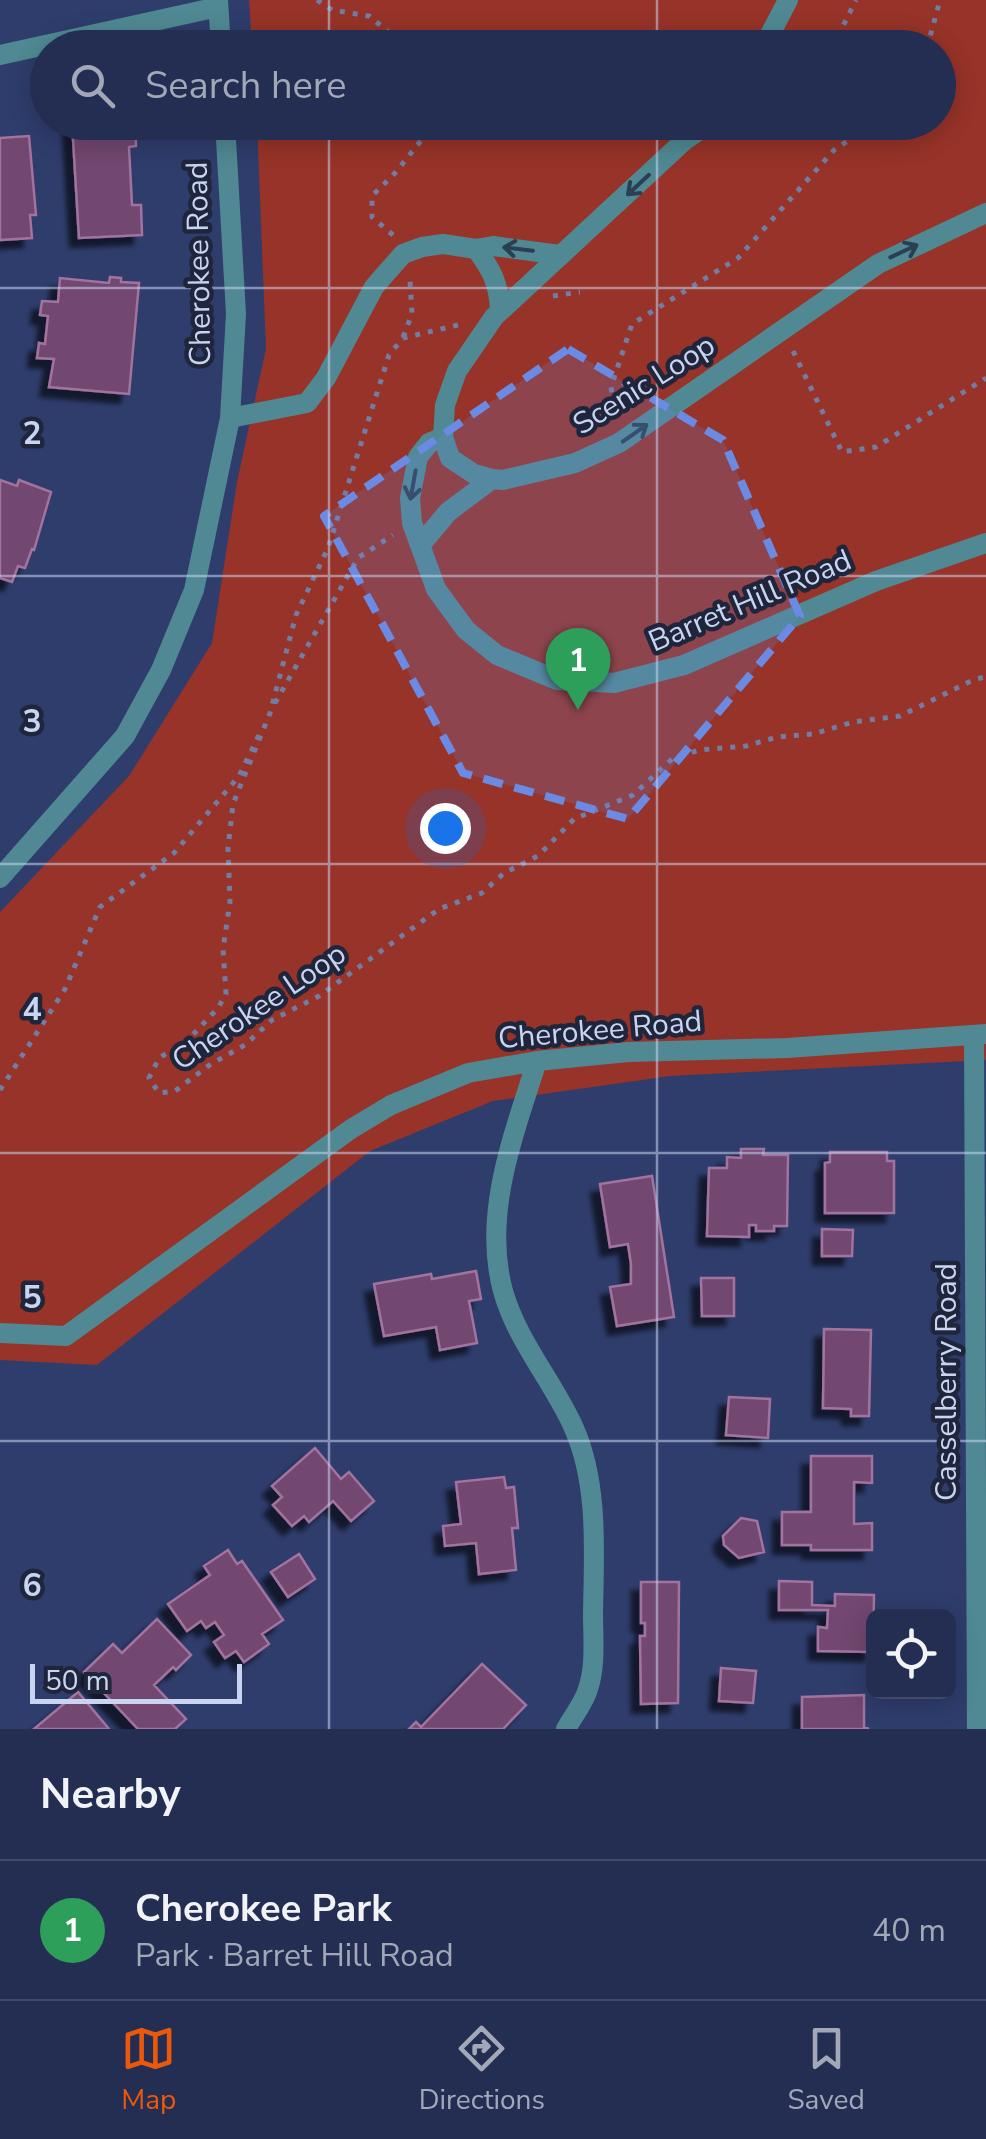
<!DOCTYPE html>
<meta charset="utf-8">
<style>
body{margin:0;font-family:"Nunito Sans",sans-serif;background:#2f3a5c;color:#f1f3f6}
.controls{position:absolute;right:30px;bottom:30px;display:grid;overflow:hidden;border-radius:15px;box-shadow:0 5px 25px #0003}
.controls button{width:90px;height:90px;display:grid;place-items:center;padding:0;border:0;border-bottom:2px solid #404a69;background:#232e52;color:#f1f3f6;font:50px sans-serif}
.scale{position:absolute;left:30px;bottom:25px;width:212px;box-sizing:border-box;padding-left:10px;border:5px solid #c9d4f1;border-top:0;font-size:28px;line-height:35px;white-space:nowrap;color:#c9d4f1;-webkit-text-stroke:8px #1f263c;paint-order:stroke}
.you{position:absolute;left:445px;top:828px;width:35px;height:35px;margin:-25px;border:8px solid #fff;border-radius:50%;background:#1a73e8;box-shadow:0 0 0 15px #1a73e833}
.badge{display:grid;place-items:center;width:65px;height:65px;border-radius:50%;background:#ea580c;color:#fff;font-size:32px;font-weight:700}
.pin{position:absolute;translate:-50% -82px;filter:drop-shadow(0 2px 5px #0008)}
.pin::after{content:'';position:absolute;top:52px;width:35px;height:30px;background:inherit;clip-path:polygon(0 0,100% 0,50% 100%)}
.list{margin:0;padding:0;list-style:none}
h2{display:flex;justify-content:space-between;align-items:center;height:130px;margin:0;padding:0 40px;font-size:42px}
h2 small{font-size:32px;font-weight:400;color:#a3a8b8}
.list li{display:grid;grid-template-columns:65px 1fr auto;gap:30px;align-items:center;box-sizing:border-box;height:140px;padding:0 40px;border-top:2px solid #404a69}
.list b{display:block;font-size:38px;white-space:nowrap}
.list p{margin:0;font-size:32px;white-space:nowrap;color:#a3a8b8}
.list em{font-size:32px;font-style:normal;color:#a3a8b8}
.icon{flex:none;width:55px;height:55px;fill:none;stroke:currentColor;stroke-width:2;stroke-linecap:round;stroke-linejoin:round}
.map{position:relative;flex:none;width:986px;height:1729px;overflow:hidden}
.search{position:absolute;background:#232e52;box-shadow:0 5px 25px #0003;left:30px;right:30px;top:30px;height:110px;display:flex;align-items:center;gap:25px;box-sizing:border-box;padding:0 35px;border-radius:55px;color:#a3a8b8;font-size:38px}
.sheet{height:270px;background:#232e52}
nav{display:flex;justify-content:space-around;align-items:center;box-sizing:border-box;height:140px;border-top:2px solid #404a69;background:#232e52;font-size:28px;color:#a3a8b8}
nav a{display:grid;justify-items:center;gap:5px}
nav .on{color:#ea580c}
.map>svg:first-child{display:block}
.green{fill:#973328}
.building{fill:#72466f;stroke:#a2739e;stroke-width:2.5;filter:url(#shadow)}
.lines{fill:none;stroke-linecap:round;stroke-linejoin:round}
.path{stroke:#717da5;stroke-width:5;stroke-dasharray:5 8;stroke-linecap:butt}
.minor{stroke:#508993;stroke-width:20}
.oneway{stroke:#2b3f52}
.marked{fill:#6a8ae3;fill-opacity:0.2;stroke:#6a8ae3;stroke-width:8;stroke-dasharray:20 12;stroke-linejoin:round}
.grid{fill:none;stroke:#c9d4f1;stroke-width:2.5;stroke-opacity:0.55}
.labels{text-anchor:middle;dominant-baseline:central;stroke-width:9;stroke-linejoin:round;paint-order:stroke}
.street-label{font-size:30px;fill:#c9d4f1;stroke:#1f263c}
.grid-label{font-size:32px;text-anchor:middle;font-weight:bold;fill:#c9d4f1;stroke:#1f263c;stroke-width:9;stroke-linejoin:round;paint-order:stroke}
</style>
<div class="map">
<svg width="986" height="1729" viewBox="0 0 986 1729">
<defs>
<filter id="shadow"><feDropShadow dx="-9" dy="9" stdDeviation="2.5" flood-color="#0009"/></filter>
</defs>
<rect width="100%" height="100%" fill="#2f3d6d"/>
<path class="green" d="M249 0H986V1060L670 1076 493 1101 370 1151 97 1365 0 1360V912L129 776 212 643 237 482 266 349 257 123 938 122V48L252 47Z"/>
<path class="building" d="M72 122H135L136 146 129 147 132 205H141L142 235 79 238Z
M29 136 36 215H30L32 238 0 240V138Z
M110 277 121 278V282L139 283 129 394 49 387 54 359 37 358 39 343 45 344 48 316 40 315 42 301 58 302 60 278 109 283Z
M0 480 17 486 19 480 51 492 34 550 32 549 25 568 18 566 12 582 0 578Z
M741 1149H764L763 1155H788L787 1226H774V1231H756V1225H749V1237L707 1236 709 1168H727V1157L741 1158Z
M830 1152H887V1161H894V1213H825V1163L830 1162Z
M652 1176 674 1317 617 1326 610 1287 631 1284V1264L628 1244 610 1247 600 1184Z
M822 1229 853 1230 852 1256H822Z
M476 1271 481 1299 469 1301 477 1343 440 1350 436 1327 384 1336 374 1284 431 1274 432 1279Z
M701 1278H734V1316H702Z
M824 1329 871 1330 869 1416H851V1409L823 1408Z
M729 1397 770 1399 768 1438 726 1435Z
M315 1448 341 1479 349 1472 374 1501 351 1521 333 1501 309 1522 304 1516 292 1526 273 1505 282 1497 272 1486Z
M811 1456H872V1483L854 1482V1524L872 1523V1550H811V1545H782V1512H811Z
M504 1477 506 1488 514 1487 518 1528H512L516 1570 479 1574 476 1543 445 1546 443 1526 461 1524 456 1482Z
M741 1518 757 1521 764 1552 739 1558 724 1545 723 1536Z
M228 1550 237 1564 242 1561 283 1620 262 1634 269 1644 244 1662 236 1651 225 1658 214 1642 224 1635 215 1622 206 1628 201 1621 187 1631 168 1604 210 1575 204 1566Z
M299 1554 315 1579 288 1597 271 1572Z
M779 1581 812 1582V1605L835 1606V1594L874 1595 873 1652 818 1651V1627L827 1628 828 1610H779Z
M641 1582H679L678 1703 641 1704 640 1636H645V1623H641Z
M157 1619 191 1655 176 1670 173 1667 154 1685 186 1719 175 1729H138L84 1672 113 1644 122 1653Z
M482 1664 526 1705 503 1729H409L416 1722 421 1727Z
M721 1668 756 1671 753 1703 719 1701Z
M78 1692 109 1729H34Z
M864 1695V1727L869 1729H802V1697Z"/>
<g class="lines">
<path class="path" d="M317 0 332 10 369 16 408 48
M832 48 856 0
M927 48 940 0
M393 235 372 217V196L395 173 436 122
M553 296 580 292
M458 325 403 338 389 355 328 548 296 615 270 713 233 804 228 848 230 902 223 949 226 994 218 1008 187 1041 159 1058 149 1078 159 1093 175 1091 211 1064 245 1045 272 1020 319 996 439 909 482 893 504 873 538 856 574 819 633 795 672 759 699 750 746 746 777 737 813 734 853 722 900 716 975 679 986 677
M403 337 412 314 410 280
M793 351 842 452 876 447 986 378
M616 418 611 387 632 324 738 258 834 150 876 122
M275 703 358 558 393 535
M0 1090 65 989 100 907 174 853 239 776 259 735"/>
<path class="minor" d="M218 0 221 48
M763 48 788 0
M0 55 218 7
M712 122 685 140 494 317 457 371 445 405 443 437 450 458 474 474 492 479 503 480 575 463 619 443 878 264 986 213
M476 249C492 270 499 284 500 311
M230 418 307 403 326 378 374 287 403 254 422 247 443 244 476 249 493 246 560 255
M443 437 429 443 418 457 410 498 412 523 436 589 466 630 497 655 557 680 614 683 684 665 876 581 986 543
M422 543 448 512 492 479
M0 878 125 736 161 670 194 590 230 418 236 314 225 122
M974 1035 977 1729
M537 1061C514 1134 482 1214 503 1291 517 1341 552 1380 573 1426 599 1483 594 1552 593 1613 593 1638 596 1665 588 1689 584 1703 573 1716 566 1729
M0 1333 66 1336 351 1129 391 1105 468 1073 537 1061 628 1052 787 1048 986 1034"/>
</g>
<defs><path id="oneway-shaft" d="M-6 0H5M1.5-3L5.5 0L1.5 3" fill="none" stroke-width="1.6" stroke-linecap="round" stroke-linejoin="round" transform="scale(2.5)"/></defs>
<g class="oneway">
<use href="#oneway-shaft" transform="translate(638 185) rotate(137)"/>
<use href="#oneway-shaft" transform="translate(518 249) rotate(-173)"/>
<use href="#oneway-shaft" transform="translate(904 251) rotate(-25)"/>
<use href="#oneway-shaft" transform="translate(635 433) rotate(-35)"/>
<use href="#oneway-shaft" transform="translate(413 485) rotate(100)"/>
</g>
<path class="marked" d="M568 349 723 440 800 616 628 819 463 773 324 516Z"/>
<path class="grid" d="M329 0V48M657 0V48M329 122V1729M657 122V1729M0 288H986M0 576H986M0 864H986M0 1153H986M0 1441H986"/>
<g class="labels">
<g class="street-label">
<text transform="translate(199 264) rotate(-91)">Cherokee Road</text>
<text transform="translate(644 385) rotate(-32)">Scenic Loop</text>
<text transform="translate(750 601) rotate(-23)">Barret Hill Road</text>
<text transform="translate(259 1007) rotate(-34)">Cherokee Loop</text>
<text transform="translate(600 1030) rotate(-5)">Cherokee Road</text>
<text transform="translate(946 1382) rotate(-90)">Casselberry Road</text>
</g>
</g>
<g class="grid-label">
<text x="32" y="444">2</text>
<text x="32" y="732">3</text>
<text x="32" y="1020">4</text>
<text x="32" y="1308">5</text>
<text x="32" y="1596">6</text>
</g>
</svg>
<div class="controls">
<button><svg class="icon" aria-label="locate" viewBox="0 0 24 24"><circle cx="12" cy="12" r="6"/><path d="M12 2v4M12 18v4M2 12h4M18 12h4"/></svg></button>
</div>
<div class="scale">50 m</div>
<div class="you"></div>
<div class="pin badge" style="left:578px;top:710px;background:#2e9e5b">1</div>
<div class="search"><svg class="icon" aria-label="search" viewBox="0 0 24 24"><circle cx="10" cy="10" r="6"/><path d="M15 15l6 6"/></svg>Search here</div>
</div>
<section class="sheet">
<h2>Nearby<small></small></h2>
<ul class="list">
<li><span class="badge" style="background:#2e9e5b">1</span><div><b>Cherokee Park</b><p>Park · Barret Hill Road</p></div><em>40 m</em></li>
</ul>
</section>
<nav>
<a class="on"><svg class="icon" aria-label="map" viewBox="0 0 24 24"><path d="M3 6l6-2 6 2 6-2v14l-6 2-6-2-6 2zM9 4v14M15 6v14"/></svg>Map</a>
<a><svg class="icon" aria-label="directions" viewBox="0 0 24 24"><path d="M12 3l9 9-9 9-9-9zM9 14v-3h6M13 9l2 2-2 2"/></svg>Directions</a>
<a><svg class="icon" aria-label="saved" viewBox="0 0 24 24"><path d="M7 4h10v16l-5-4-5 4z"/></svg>Saved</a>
</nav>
